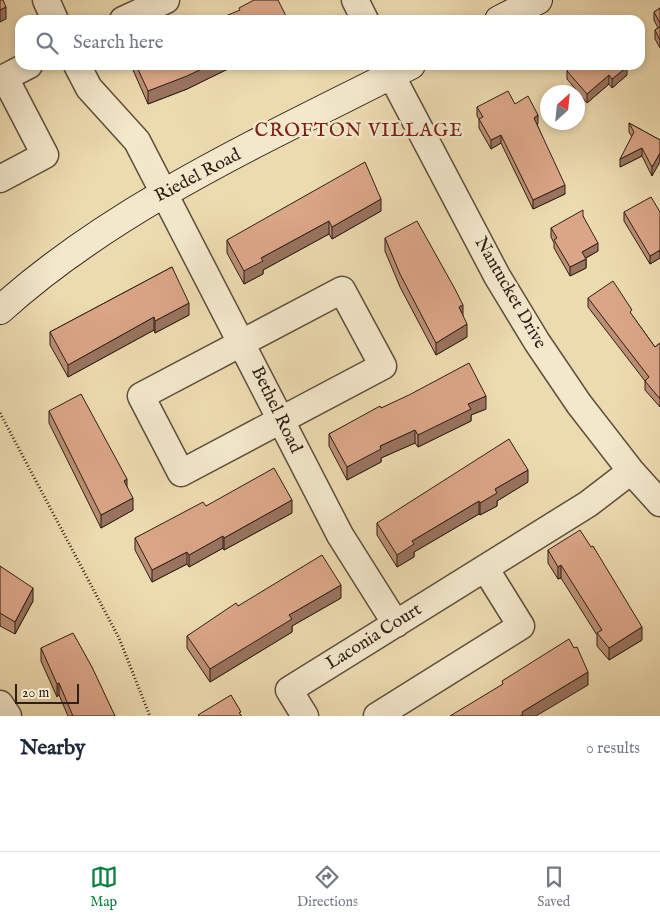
<!DOCTYPE html>
<style>
body{margin:0;font-family:"IM FELL English",serif;background:#f6f6f7;color:#1f2937}
.compass{position:absolute;left:540px;top:85px;width:45px;height:45px;border-radius:50%;background:#fff;box-shadow:0 2px 8px #0003;rotate:27deg}
.scale{position:absolute;left:15px;bottom:12px;width:64px;box-sizing:border-box;padding-left:5px;border:2px solid #2f1f16;border-top:0;font-size:14px;line-height:18px;white-space:nowrap;color:#2f1f16;-webkit-text-stroke:4px #f3e8cc;paint-order:stroke}
.list{margin:0;padding:0;list-style:none}
h2{display:flex;justify-content:space-between;align-items:center;height:65px;margin:0;padding:0 20px;font-size:21px}
h2 small{font-size:16px;font-weight:400;color:#747a83}
.icon{flex:none;width:28px;height:28px;fill:none;stroke:currentColor;stroke-width:2;stroke-linecap:round;stroke-linejoin:round}
.map{position:relative;flex:none;width:660px;height:716px;overflow:hidden}
.search{position:absolute;background:#fff;box-shadow:0 2px 8px #0003;left:15px;right:15px;top:15px;height:55px;display:flex;align-items:center;gap:12px;box-sizing:border-box;padding:0 18px;border-radius:15px;color:#747a83;font-size:19px}
.sheet{height:135px;background:#fff}
nav{display:flex;justify-content:space-around;align-items:center;box-sizing:border-box;height:70px;border-top:1px solid #e0e1e3;background:#fff;font-size:14px;color:#747a83}
nav a{display:grid;justify-items:center;gap:2px}
nav .on{color:#0b8043}
.map>svg:first-child{display:block}
.lines{fill:none;stroke-linecap:round;stroke-linejoin:round}
.street-casing{stroke:#5e4e3c;stroke-width:29}
.secondary-casing{stroke:#2f1f16;stroke-width:30}
.path{stroke:#2f1f16;stroke-width:3;stroke-dasharray:1 2.5;stroke-linecap:butt}
.street{stroke:#f3e8cc;stroke-width:26}
.secondary{stroke:#f3e8cc;stroke-width:28}
.wall{fill:#bc8f75;stroke:#2f1f16}
.shaded-wall{fill:#99745f;stroke:#2f1f16}
.building{fill:#dba688;stroke:#2f1f16}
.labels{text-anchor:middle;dominant-baseline:central;stroke-width:5;stroke-linejoin:round;paint-order:stroke}
.street-label{font-size:18px;fill:#2f1f16;stroke:#f3e8cc}
.neighbourhood-label{font-size:19px;letter-spacing:1px;fill:#7a1f14;stroke:#f3e8cc}
</style>
<div class="map">
<svg width="660" height="716" viewBox="0 0 660 716">
<rect width="100%" height="100%" fill="#eddbb0"/>
<filter id="stains"><feTurbulence type="fractalNoise" baseFrequency=".004" numOctaves="4"/><feColorMatrix values="0 0 0 0 .2 0 0 0 0 .09 0 0 0 0 .02 0 0 0 .5 -.17"/></filter>
<radialGradient id="worn" r=".72"><stop offset=".6" stop-color="#630" stop-opacity="0"/><stop offset="1" stop-color="#630" stop-opacity=".3"/></radialGradient>
<g class="lines">
<defs>
<path id="street" d="M46 0 55 20
M355 0 365 20
M123 20 166 0
M77 65 89 88 137 141 340 535 396 624
M386 65 497 276 537 342 579 404 631 471 660 503
M0 80 29 65
M0 179 45 155 5 78
M342 290 383 366 181 473 141 396Z
M0 704 8 716
M305 716 289 690 588 504 631 471
M377 716 521 626 485 568"/>
<path id="secondary" d="M499 20 538 0
M0 310C116 205 272 136 411 65"/>
</defs>
<use href="#street" class="street-casing"/>
<use href="#secondary" class="secondary-casing"/>
<path class="path" d="M0 413 119 638 150 716"/>
<use href="#street" class="street"/>
<use href="#secondary" class="secondary"/>
</g>
<path class="wall" d="M660 8V48L655 39V30L658 28 654 20V12Z
M133 65H236L187 89 148 104 133 70Z
M567 71 627 75 612 88 609 84 587 103 567 79Z
M515 104 538 124H537L565 194 533 209 501 143 491 149 479 128V119L477 116V107Z
M629 123 660 140 652 176 642 156 620 167 632 137 629 132Z
M381 211 332 239 329 234 263 270V274L244 284 227 253V240Z
M624 212H660V258L650 264 624 221Z
M583 216 598 251 586 258V268L570 276 554 248V243L551 237V228Z
M385 238 467 337 436 355 400 287 385 251Z
M172 267 189 315 155 333 154 330 68 377 50 345V332Z
M588 298 632 315 655 347 660 343V407L645 390V381L588 307Z
M381 408 486 409 471 415V421L418 447 415 443 381 458V462L347 480 329 446V434Z
M49 411 127 487 133 510 101 528 49 423Z
M528 482 497 501V506L480 515 479 514 414 552V557L397 567 377 535V523Z
M206 506 292 513 224 550 223 548 189 567 187 564 152 582 135 550V538Z
M548 550 642 640 609 660 597 646V635L561 578 558 579 548 563Z
M0 566 33 601 15 634 0 626Z
M341 598 292 626V632L210 682 187 648V636L238 606Z
M41 648 115 716H68L59 695 57 697 41 661Z"/>
<path class="shaded-wall" d="M6 7V19L0 22V10Z
M210 65H236L187 89 148 104V91Z
M627 67V75L612 88V79Z
M609 75V84L587 103V94Z
M538 115V124L534 126V118Z
M501 135V143L491 149V140Z
M642 148V156L620 167V159Z
M660 153V162L652 176V167Z
M565 185V194L533 209V200Z
M381 199V211L332 239V227Z
M329 221V234L263 270V274L244 284V271L261 258Z
M598 243V251L582 260V252Z
M660 250V258L650 264V256Z
M586 259V268L570 276V267Z
M189 303V315L155 333V321Z
M463 305V317L459 307Z
M154 317V330L68 377V365Z
M467 324V337L436 355V343Z
M486 396V409L471 415V421L418 447V435L468 404Z
M415 430V443L381 458V462L347 480V467L380 446Z
M528 470V482L497 501V506L480 515V503L495 489Z
M127 479V492L124 481Z
M133 498V510L101 528V515Z
M292 500V513L224 550V538Z
M479 501V514L414 552V557L397 567V555L412 541Z
M223 536V548L189 567V555Z
M187 552V564L152 582V570Z
M561 565V578L558 579V567Z
M341 585V598L292 626V632L210 682V669L289 615Z
M33 588V601L15 634V622Z
M642 627V640L609 660V648Z
M588 672V685L536 716H520L522 712Z
M59 683V695L57 697V684Z"/>
<path class="building" d="M0 0H3L6 7 0 10Z
M254 0H278L288 20H216L240 10 239 8Z
M660 8V23L654 12Z
M660 27V40L655 30Z
M136 65H210L187 76 148 91Z
M573 65H625L627 67 612 79 609 75 587 94 567 71Z
M508 91 515 104 528 96 538 115 534 118 565 185 533 200 501 135 491 140 479 119 483 117 477 107Z
M629 123 660 140V153L652 167 642 148 620 159 634 132Z
M365 162 381 199 332 227 329 221 261 258 263 261 244 271 227 240Z
M651 197 660 212V250L650 256 624 212Z
M583 210V216L598 243 582 252 586 259 570 267 554 240 557 238 551 228Z
M417 221 455 289 463 305 459 307 467 324 436 343 400 274 385 238Z
M172 267 189 303 155 321 154 317 68 365 50 332Z
M613 281 632 310 630 312 655 347 660 343V399L645 381 649 377 588 298Z
M469 363 486 396 468 404 471 409 418 435 415 430 380 446 381 449 347 467 329 434 380 406 381 408 409 395Z
M81 394 127 479 124 481 133 498 101 515 49 411Z
M509 439 528 470 495 489 497 493 480 503 479 501 412 541 414 544 397 555 377 523Z
M274 468 292 500 224 538 223 536 189 555 187 552 152 570 135 538 203 502 206 506Z
M580 530 591 547 593 546 642 627 609 648 597 633 602 630 561 565 558 567 548 550Z
M322 555 341 585 289 615 292 619 210 669 187 636 236 603 238 606Z
M0 566 33 588 15 622 0 613Z
M73 633 92 667 115 716H73L59 683 57 684 41 648Z
M569 639 574 648 577 647 588 672 522 712 523 714 520 716H450L503 684 502 681Z
M231 695 241 712 239 713 242 716H199L198 715Z"/>
<g class="labels">
<g class="street-label">
<text transform="translate(198 176) rotate(-28)">Riedel Road</text>
<text transform="translate(510 293) rotate(60)">Nantucket Drive</text>
<text transform="translate(276 410) rotate(64)">Bethel Road</text>
<text transform="translate(374 637) rotate(-32)">Laconia Court</text>
</g>
<g class="neighbourhood-label">
<text x="359" y="131">CROFTON VILLAGE</text>
</g>
</g>
<rect width="100%" height="100%" filter="url(#stains)"/>
<rect width="100%" height="100%" fill="url(#worn)"/>
</svg>
<svg class="compass" viewBox="-18 -18 36 36"><path d="M0-13l5 13h-10z" fill="#e53935"/><path d="M0 13l5-13h-10z" fill="#747a83"/></svg>
<div class="scale">20 m</div>
<div class="search"><svg class="icon" aria-label="search" viewBox="0 0 24 24"><circle cx="10" cy="10" r="6"/><path d="M15 15l6 6"/></svg>Search here</div>
</div>
<section class="sheet">
<h2>Nearby<small>0 results</small></h2>
<ul class="list">
</ul>
</section>
<nav>
<a class="on"><svg class="icon" aria-label="map" viewBox="0 0 24 24"><path d="M3 6l6-2 6 2 6-2v14l-6 2-6-2-6 2zM9 4v14M15 6v14"/></svg>Map</a>
<a><svg class="icon" aria-label="directions" viewBox="0 0 24 24"><path d="M12 3l9 9-9 9-9-9zM9 14v-3h6M13 9l2 2-2 2"/></svg>Directions</a>
<a><svg class="icon" aria-label="saved" viewBox="0 0 24 24"><path d="M7 4h10v16l-5-4-5 4z"/></svg>Saved</a>
</nav>
